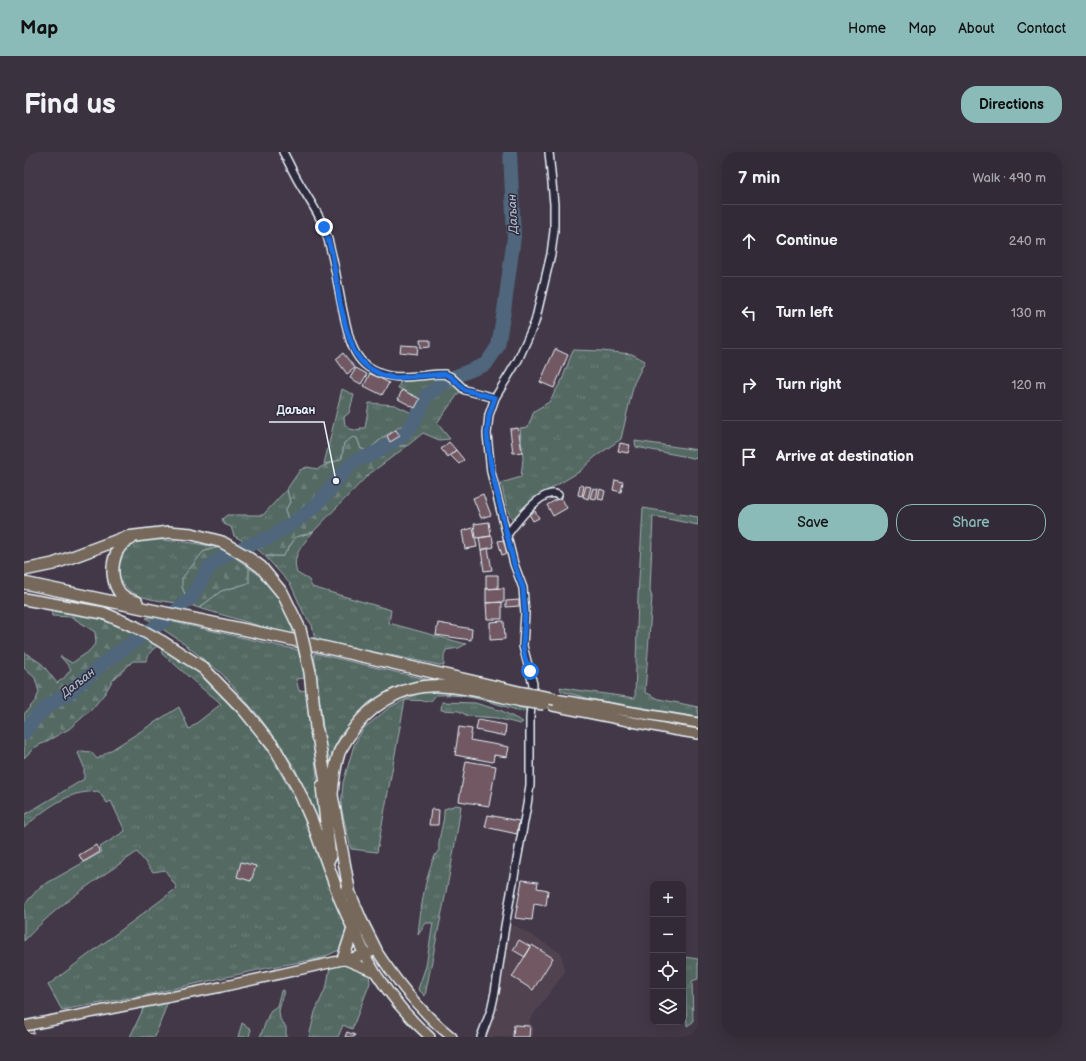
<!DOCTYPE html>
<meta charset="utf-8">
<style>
body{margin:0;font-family:"Balsamiq Sans",sans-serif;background:#3a323e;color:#f1f3f6}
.controls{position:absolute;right:12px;bottom:12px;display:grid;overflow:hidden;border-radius:8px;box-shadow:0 4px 16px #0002}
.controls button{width:36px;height:36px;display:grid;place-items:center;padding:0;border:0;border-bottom:1px solid #4d4651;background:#322a36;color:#f1f3f6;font:20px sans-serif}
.stop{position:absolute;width:12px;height:12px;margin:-9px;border:3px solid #1a73e8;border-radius:50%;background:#fff}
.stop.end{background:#1a73e8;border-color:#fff;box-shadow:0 1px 4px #0008}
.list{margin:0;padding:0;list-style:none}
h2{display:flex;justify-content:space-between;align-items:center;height:52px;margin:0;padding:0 16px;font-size:17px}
h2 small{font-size:13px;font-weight:400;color:#a8a7ad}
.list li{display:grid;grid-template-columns:26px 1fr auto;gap:12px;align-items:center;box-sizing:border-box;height:72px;padding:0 16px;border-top:1px solid #4d4651}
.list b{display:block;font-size:15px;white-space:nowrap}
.list em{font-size:13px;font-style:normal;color:#a8a7ad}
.actions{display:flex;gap:8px;padding:12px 16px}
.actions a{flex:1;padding:9px 0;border:1px solid #8bbbb9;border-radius:16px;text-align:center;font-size:14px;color:#8bbbb9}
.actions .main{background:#8bbbb9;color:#111}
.icon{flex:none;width:22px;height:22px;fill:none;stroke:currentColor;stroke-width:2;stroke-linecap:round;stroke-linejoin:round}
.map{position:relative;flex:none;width:674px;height:885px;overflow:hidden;border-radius:16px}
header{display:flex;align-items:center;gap:24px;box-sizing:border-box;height:56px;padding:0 20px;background:#8bbbb9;color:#111}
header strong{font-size:19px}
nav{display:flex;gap:22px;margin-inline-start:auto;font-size:14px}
.intro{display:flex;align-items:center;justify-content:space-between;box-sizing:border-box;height:96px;padding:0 24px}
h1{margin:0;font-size:28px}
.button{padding:10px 18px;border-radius:16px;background:#8bbbb9;color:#111;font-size:14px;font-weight:700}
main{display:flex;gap:24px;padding:0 24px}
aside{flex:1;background:#322a36;border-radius:16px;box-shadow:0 4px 16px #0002}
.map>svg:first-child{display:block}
.built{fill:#514250}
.grass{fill:url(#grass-tufts);stroke:#9eadae}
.forest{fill:url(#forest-firs);stroke:#9eadae}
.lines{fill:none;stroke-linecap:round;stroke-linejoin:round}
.river{stroke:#50667c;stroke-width:14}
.building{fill:#715962;stroke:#e8f1f8}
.minor-casing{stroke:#e8f1f8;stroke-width:10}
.major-casing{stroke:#e8f1f8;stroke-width:12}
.highway-casing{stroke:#e8f1f8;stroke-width:14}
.minor{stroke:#2f2a3d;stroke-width:7}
.major{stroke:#76695c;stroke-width:9}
.highway{stroke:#76695c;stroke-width:11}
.highway-bridge-casing{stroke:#e8f1f8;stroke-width:14;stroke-linecap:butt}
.highway-bridge{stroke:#76695c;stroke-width:11}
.route{stroke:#1a73e8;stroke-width:5}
.labels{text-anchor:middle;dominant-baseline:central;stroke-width:3;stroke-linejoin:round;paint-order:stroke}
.water-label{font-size:12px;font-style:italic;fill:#abb9c6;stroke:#2f2a3d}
.leader{fill:none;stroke:#e8f1f8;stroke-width:1.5}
.callout-dot{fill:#e8f1f8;stroke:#2f2a3d;stroke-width:1.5}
.callout-label{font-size:12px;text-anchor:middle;font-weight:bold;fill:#e8f1f8;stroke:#2f2a3d;stroke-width:3;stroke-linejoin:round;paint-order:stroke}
</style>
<header>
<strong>Map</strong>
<nav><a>Home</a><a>Map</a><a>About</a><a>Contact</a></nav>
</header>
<div class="intro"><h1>Find us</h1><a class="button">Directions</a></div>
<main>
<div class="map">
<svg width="674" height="885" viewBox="0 0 674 885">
<defs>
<pattern id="grass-tufts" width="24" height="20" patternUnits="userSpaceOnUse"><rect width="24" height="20" fill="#546963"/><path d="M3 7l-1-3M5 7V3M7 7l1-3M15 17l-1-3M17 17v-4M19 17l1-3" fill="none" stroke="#6d7f7a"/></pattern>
<pattern id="forest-firs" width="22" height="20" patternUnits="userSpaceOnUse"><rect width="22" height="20" fill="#546963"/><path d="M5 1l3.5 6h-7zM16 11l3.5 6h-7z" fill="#6d7f7a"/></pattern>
</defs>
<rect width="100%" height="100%" fill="#433848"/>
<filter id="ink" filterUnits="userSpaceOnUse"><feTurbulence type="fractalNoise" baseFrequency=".025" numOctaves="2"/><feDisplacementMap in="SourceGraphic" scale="8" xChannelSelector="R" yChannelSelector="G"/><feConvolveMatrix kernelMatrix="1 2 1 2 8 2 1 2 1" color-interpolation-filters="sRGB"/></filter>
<g filter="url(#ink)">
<path class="built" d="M481 774H492L537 801 541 820 505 869 510 876 509 885H457L467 858Z"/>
<path class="grass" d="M549 198 578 199 608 202 621 209 610 231 597 287 571 305 555 320 518 342 502 354 489 369 483 357 477 331 497 325 499 306 496 276 504 275 510 259 525 250 538 228Z
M417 224 422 225 437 238 413 271 426 287 415 288 399 281 383 294H368L378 287 386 279 381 272 361 284 344 298 337 297 333 286 320 291 318 306 313 309 300 312 318 237 330 243 325 261 320 265 321 273 326 277 336 279V276H341L345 251 371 253 388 261 391 260 397 247 374 236 376 230Z
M611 289 674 298V307L612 295Z
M263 337 266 350 261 359 264 367 246 381 230 388 232 396 210 384 207 375 200 372 198 367 203 363H239Z
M619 356 674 365V373L629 364 626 439 628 445 621 540 635 547 674 555V565L566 547 537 539 536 535 552 538 611 546 614 445Z
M289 380C279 393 267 403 273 421L285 428 288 435 367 458 365 471 442 492 435 496 422 498 420 504V514L291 488 288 473 280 462 267 433 241 404H259L272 385Z
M127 387 162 390 194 395 179 400 158 435 166 453C151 450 125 449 111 442 96 435 87 413 99 398 105 391 118 389 127 387Z
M225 416C243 427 258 444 265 464 267 470 268 476 269 482H263L175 456 197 439 224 431Z
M127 465 274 498 281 526 272 527 275 539 282 538 284 540 299 683 290 658 270 614 234 563 197 521 155 488 122 466Z
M137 493 163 509 192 534 220 564 247 604 282 667 322 771V784L318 794 315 798 298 806 243 816 117 844 38 858 24 833 153 736 141 718 129 720 113 700C74 727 32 753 0 789V753L16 735 78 700 76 695 101 679 87 649 83 651 74 639C67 640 59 640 52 642 33 648 15 662 0 676V663L60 627V615L54 601 57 599 67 600 73 607 155 555 165 577 197 552C192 546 186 543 180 538 165 526 153 513 138 502Z
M290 501 406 528 369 536 344 551 318 581 309 598 304 618Z
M419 538 504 552 502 558 499 560C470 551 442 541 412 543L407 549 381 548 353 700 327 697 317 655 319 631 330 593 339 577 366 555 395 541Z
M418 550 451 551 478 559 499 570 496 572 472 566 444 564 435 559 417 558Z
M432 653 437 654C428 718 413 781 401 844L394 837 402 814 409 771H402L394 783C396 763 402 712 415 698 414 688 417 680 419 670 420 666 420 661 420 657Z
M660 805 674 807V827L668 829 669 870 663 874Z
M319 811 345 820 346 831 328 877 319 873 314 885H285L291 860 303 833 306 814Z
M260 838 255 859 256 867 262 875V885H236L246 859 253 854 257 839Z
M144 849 131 885H106L121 853Z
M218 871 227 877 225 885H214Z"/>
<path class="forest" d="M361 284 368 294H383L344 323 289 380 272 385 259 404H241L232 396 230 388 246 381 264 367 261 359 266 350 263 337 276 318 283 315 294 317C302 311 311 311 318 306L320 291 329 285 333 286 337 297 344 298Z
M194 395 212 406 225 416V431L197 439 175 456 166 453 158 435V426L179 400Z
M27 457 84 465 137 493C128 496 126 500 122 509H109L88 529 81 541 68 557 45 577 10 596 0 606V562L12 548 15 540 11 526 0 516V500L18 512 33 531 40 526 47 517 36 504 48 511 64 500 72 491 71 480 48 465 28 464Z"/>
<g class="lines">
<path class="river" d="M0 581 12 565 26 552 46 540 82 509 141 468 167 446 186 414 204 401 247 385 276 366 294 352 312 329 329 310 355 299 378 284 388 273 403 243 425 227 462 212 474 194 480 159 490 85 486 0"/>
</g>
<path class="building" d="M396 188H406V195L397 196Z
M377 193 394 194 393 202 376 200Z
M531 197 544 203 530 236 516 230Z
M319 201 331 216 323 222 312 207Z
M332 216 343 222 337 232 326 226Z
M346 221 365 231 358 243 340 234Z
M378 238 396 247 391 256 374 247Z
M494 276 498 300 489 301 486 277Z
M372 278 376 284 366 290 363 284Z
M425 290 432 298 424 305 417 297Z
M596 291 606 293 604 301 594 299Z
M432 298 440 308 435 312 426 303Z
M591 328 599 330 597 340 589 338Z
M556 333 560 334 558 344 554 343Z
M562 334 567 335 564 347 559 345Z
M569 336 574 337 572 347 566 346Z
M576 337 581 339 579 348 574 347Z
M459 342 467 363 457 366 449 346Z
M537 345 543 356 529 364 523 353Z
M511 359 515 366 509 369 505 362Z
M465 370 467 384 452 386 450 372Z
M449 376 453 395 441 397 438 379Z
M468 384 470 395 457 398 455 386Z
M480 388 484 401 478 403 474 389Z
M464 396 468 418 460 419 457 398Z
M462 423H474V436L462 437Z
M480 436V450L462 451V437Z
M495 448V454L482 455V449Z
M478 450V467H463L462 451Z
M480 469 481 487 466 488V470Z
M414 471 448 477 447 488 412 483Z
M454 568 482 573 481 584 452 578Z
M435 575 448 577 446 588 485 595 483 605 470 603 469 610 431 603Z
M442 609 472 614 465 654 435 649Z
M407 657 415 658 414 673H405Z
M464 663 495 669 493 682 461 675Z
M72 693 76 700 59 710 55 703Z
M217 710 232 714 227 729 213 725Z
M498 728 514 730 513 736 524 738 522 754 510 752 508 768 491 766Z
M495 788 507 795 501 805 489 798Z
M508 793 529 806 509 838 488 825Z
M490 873 506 874 505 885H489Z
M8 874 10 881 0 883V876Z
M323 880 331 883 330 885H321Z"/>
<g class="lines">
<defs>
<path id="minor" d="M259 0C264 9 268 18 273 27 282 43 293 58 300 75 312 108 314 143 323 176 326 191 331 206 344 215 368 232 395 222 421 222L427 225 441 238 471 246
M483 383C491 372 519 334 534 343
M457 885 467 858 471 840 481 774 503 653 506 633V566L509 532 499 494 501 461 499 436 490 412 467 320 463 282 465 263 471 246 494 208 511 170 527 102 530 79V52L525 0"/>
<path id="major" d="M531 547 674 571
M529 554 649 578 674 582
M341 803C358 834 380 862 406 885
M319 807 351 820
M0 874 197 835 341 803 352 798C373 830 397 861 428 885"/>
<path id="highway" d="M107 387C87 394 84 426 96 441 101 446 107 449 113 450
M0 418 29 412 102 385 145 380 168 382 198 390 222 404 237 415 259 442 276 477
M0 431 260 486 499 541
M0 447 79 461 112 475 137 489 179 516 220 558 250 595 273 635 288 669 316 747 341 803
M286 520 293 585
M293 578 304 642
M298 634 306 706
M324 737 337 768 352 798
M326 743 308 643C309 629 311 614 315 601 317 596 320 592 323 587 342 555 377 532 416 534 443 535 471 543 497 549
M319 807 329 777"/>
</defs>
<use href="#minor" class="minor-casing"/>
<use href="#major" class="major-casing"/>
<use href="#highway" class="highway-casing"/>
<use href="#minor" class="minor"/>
<use href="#major" class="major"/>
<use href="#highway" class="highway"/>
<defs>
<path id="highway-bridge" d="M276 477 286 520
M499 541 531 547
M497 549 520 552"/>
</defs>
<use href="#highway-bridge" class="highway-bridge-casing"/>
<use href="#highway-bridge" class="highway-bridge"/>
</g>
</g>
<g class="lines" filter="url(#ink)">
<path class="route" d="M300 75 308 101 316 151 323 179 330 199 337 209 345 216 358 223 370 226 421 222 427 225 441 238 471 246 465 263 463 282 465 301 468 320 490 412 499 436 501 461 499 494 501 506 506 519"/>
</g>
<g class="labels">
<g class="water-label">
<text transform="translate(489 62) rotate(-92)">Даљан</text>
<text transform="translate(54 531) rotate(-38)">Даљан</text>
</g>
</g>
<path class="leader" d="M312 329L300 270H245"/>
<circle class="callout-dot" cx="312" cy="329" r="4"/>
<g class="callout-label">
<text x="272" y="262">Даљан</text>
</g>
</svg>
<div class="controls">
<button>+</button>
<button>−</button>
<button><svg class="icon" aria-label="locate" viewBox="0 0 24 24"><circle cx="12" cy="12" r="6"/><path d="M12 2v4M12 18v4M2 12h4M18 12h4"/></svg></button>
<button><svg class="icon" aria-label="layers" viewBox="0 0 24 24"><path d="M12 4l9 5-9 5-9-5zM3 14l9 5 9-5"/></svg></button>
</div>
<div class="stop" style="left:506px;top:519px"></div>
<div class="stop end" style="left:300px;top:75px"></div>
</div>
<aside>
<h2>7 min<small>Walk · 490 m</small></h2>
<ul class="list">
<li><svg class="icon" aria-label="ahead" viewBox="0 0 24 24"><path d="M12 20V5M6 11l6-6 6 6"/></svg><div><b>Continue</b></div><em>240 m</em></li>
<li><svg class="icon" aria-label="left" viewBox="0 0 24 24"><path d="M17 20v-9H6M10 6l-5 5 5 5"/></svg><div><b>Turn left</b></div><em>130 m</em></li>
<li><svg class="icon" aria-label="right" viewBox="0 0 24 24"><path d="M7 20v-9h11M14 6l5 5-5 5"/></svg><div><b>Turn right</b></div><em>120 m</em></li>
<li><svg class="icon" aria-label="arrive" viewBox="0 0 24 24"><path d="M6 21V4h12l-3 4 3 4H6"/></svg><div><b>Arrive at destination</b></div></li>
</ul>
<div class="actions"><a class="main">Save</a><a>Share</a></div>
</aside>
</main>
